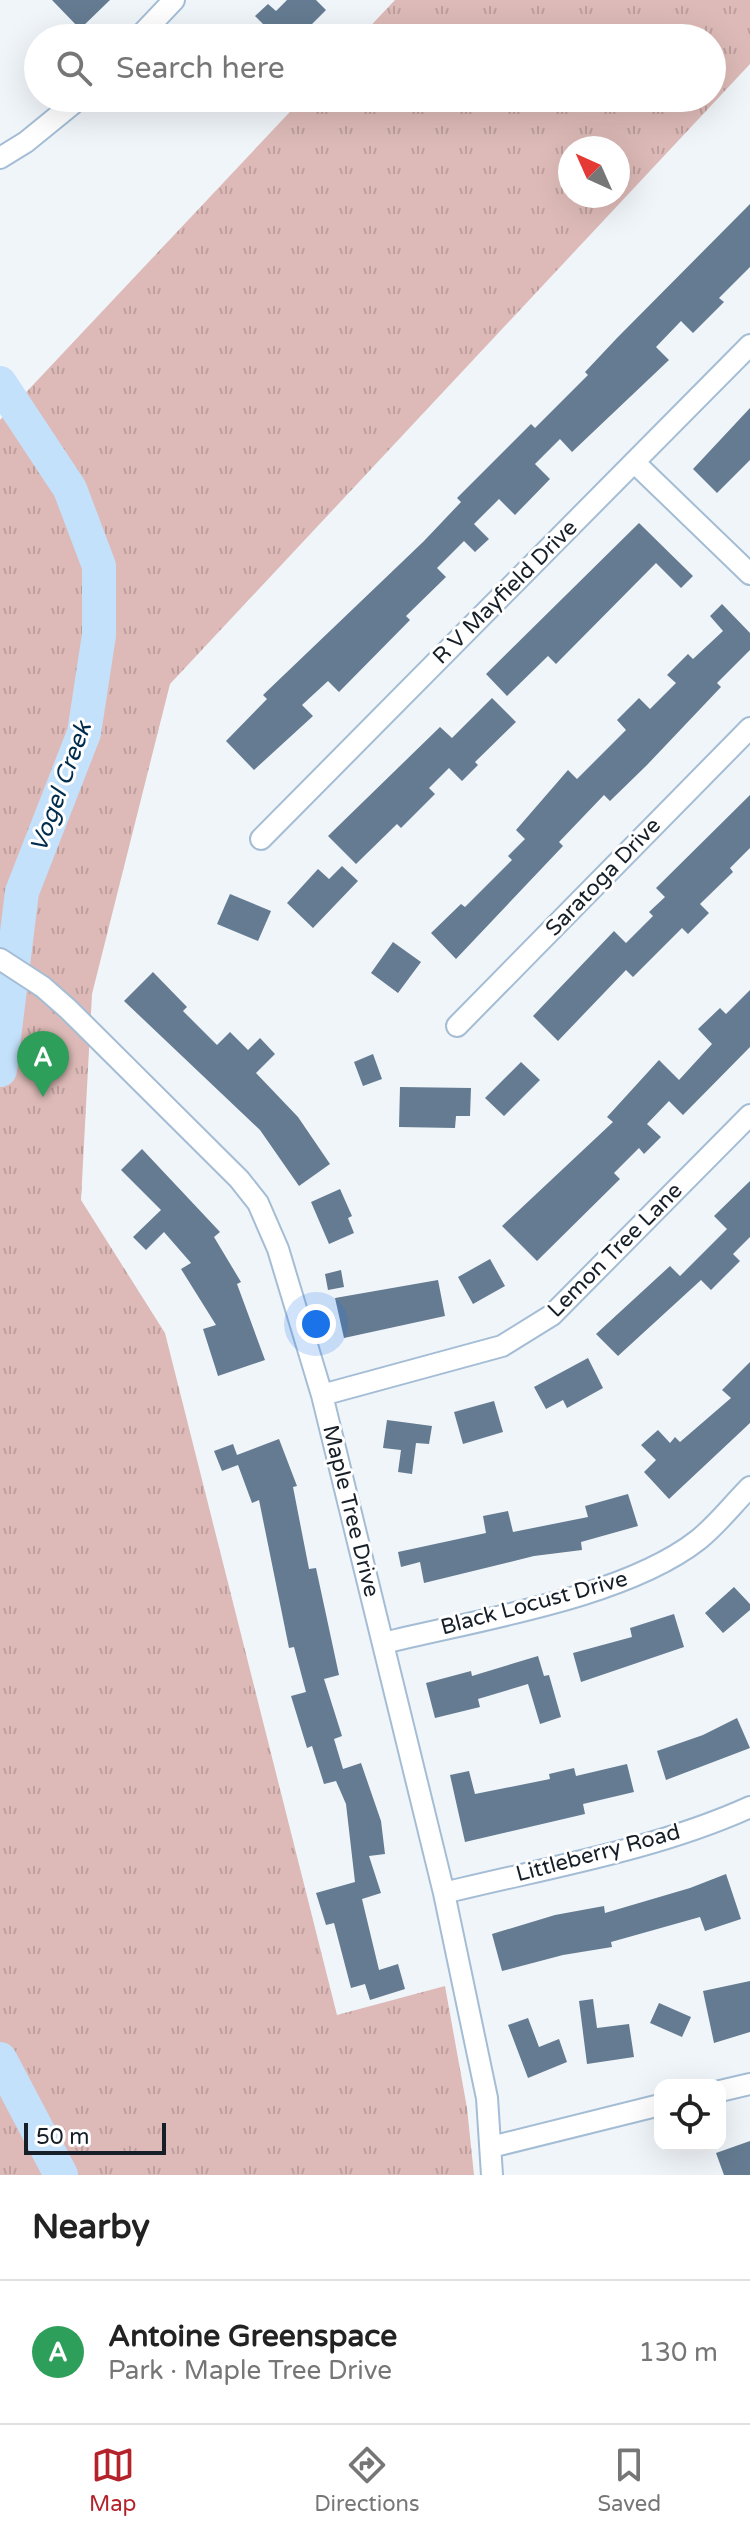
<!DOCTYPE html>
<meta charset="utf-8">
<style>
body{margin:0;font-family:"Varela Round",sans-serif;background:#f2f2f2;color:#222}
.controls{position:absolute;right:24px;bottom:24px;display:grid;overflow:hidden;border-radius:16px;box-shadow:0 8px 32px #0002}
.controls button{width:72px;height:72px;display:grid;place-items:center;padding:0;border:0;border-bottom:2px solid #e0e0e0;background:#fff;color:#222;font:40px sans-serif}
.compass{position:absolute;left:558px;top:136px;width:72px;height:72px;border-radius:50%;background:#fff;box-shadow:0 8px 32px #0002;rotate:315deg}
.scale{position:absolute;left:24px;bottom:20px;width:142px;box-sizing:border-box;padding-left:8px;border:4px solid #161f28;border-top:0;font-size:22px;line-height:28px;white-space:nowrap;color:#161f28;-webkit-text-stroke:6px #fff;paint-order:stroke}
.you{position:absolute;left:316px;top:1324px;width:28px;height:28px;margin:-20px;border:6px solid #fff;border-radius:50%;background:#1a73e8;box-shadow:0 0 0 12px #1a73e833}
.badge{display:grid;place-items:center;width:52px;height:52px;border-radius:50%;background:#b4232c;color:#fff;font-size:26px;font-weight:700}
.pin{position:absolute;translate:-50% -66px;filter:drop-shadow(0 2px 4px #0008)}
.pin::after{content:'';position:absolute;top:42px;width:28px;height:24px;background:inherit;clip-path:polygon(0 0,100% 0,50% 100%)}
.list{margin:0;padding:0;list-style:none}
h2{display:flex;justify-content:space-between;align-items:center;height:104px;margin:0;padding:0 32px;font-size:34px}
h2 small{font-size:26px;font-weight:400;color:#767676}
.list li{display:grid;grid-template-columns:52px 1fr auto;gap:24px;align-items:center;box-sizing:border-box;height:144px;padding:0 32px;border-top:2px solid #e0e0e0}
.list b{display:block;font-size:30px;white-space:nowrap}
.list p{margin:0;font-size:26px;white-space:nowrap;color:#767676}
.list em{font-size:26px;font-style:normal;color:#767676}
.icon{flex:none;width:44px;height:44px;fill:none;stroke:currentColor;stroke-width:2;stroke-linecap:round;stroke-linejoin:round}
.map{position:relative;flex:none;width:750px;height:2175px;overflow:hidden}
.search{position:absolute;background:#fff;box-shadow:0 8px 32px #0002;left:24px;right:24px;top:24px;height:88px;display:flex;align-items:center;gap:20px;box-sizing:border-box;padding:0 28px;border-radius:44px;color:#767676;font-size:30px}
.sheet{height:248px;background:#fff}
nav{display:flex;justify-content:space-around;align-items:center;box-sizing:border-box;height:112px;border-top:2px solid #e0e0e0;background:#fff;font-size:22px;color:#767676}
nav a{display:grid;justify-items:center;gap:4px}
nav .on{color:#b4232c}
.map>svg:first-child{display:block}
.grass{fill:url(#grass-tufts);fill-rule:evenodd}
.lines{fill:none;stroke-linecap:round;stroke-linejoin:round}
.river{stroke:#c4e1fc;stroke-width:34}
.building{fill:#647b91}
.street-casing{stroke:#a4bdd5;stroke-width:24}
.street{stroke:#fff;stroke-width:20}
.labels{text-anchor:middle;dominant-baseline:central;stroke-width:6;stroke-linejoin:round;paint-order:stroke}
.street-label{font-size:22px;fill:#161f28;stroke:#fff}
.water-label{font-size:24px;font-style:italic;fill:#002c4e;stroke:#fff}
</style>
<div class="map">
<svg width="750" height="2175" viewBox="0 0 750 2175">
<defs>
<pattern id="grass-tufts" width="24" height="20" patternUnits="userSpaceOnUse" patternTransform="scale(2)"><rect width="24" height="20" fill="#ddbab7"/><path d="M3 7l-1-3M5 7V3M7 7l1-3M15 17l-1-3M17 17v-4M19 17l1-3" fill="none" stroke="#bd9f9d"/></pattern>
</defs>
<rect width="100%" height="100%" fill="#f0f5fa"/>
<path class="grass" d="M395 0H750V64L170 684 92 994 81 1200 165 1333 337 2015 445 1986 467 2108 474 2175H0V420L303 98H712V38H359ZM570 148H618V196H570Z"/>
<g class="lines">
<path class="river" d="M0 383 70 489 99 566V635L84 733 22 892 0 1070
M0 2059 61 2175"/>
</g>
<path class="building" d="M52 0H110L80 29Z
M287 0H316L326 10 312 24 326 38H277L255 16 268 4 276 11Z
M750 204V267L719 298 724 302 693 333 681 321 656 347 669 360 572 452 560 439 535 464 550 479 515 515 499 499 474 524 489 539 475 552 464 541 437 568 446 577 406 616 410 620 339 692 328 681 302 705 313 716 254 770 226 741 267 699 263 695 424 541 461 502 457 498 531 424 535 428 588 375 585 372 617 338Z
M750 408V460L717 493 693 469Z
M639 523 693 576 681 588 656 563 556 664 548 656 507 696 486 674Z
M722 604 750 633V650L717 683 721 687 647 765 610 801 604 795 559 842 563 846 456 959 431 933 461 904 465 907 512 860 508 856 525 839 516 830 568 770 577 779 626 730 617 720 639 698 650 709 676 683 667 675 688 654 693 659 723 631 710 616Z
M492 698 516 722 475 762 478 765 462 781 449 768 429 788 435 794 401 828 397 824 356 864 328 836 440 727 452 738Z
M750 795V848L730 868 733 872 700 904 709 913 688 934 682 928 633 977 626 970 558 1041 533 1016 614 931 626 943 653 916 649 912 665 897 656 888Z
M342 866 358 881 313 928 287 903 318 869 329 879Z
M230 894 271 911 258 941 217 924Z
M393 942 421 962 398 993 371 973Z
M153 972 187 1007 183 1011 217 1045 230 1032 248 1050 260 1038 275 1054 256 1073 298 1117 330 1164 299 1186 260 1130 124 1001Z
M750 990V1047L683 1115 669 1101 647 1124 661 1137 644 1154 639 1148 614 1173 620 1179 537 1261 502 1226 613 1122 607 1117 659 1060 679 1080 712 1044 698 1029 720 1008 726 1014Z
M373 1054 382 1079 363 1086 354 1062Z
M521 1062 540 1080 504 1116 485 1098Z
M400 1087 471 1088 470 1116H456L455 1128 399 1127Z
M142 1149 220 1232 214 1237 241 1282 237 1284 265 1360 218 1376 203 1329 216 1325 181 1269 191 1263 164 1232 146 1250 133 1237 161 1210 121 1170Z
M750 1181V1237L733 1254 740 1261 711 1290 701 1280 618 1356 596 1334 670 1266 680 1276 727 1229 714 1216Z
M340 1189 352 1216 348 1218 354 1233 329 1244 311 1202Z
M490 1259 505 1286 473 1304 458 1277Z
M341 1270 344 1287 328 1290 325 1274Z
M438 1280 445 1316 344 1338 335 1298Z
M588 1358 603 1388 567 1408 563 1400 546 1409 534 1387Z
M750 1362V1423L669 1499 644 1472 656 1460 641 1445 658 1430 670 1443 675 1437 680 1442 731 1398 722 1390Z
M494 1401 503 1432 463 1444 454 1412Z
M387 1420 432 1426 429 1444 416 1443 412 1474 398 1472 401 1450 383 1448Z
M279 1439 297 1486 293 1487 309 1569 316 1568 339 1675 324 1679 342 1736 334 1739 343 1769 361 1763 381 1821 385 1854 369 1856 381 1893 362 1899 379 1970 398 1964 405 1989 370 2000 365 1984 351 1988 334 1923 326 1925 316 1893 355 1882 346 1804 336 1781 324 1784 312 1746 307 1748 291 1696 306 1692 294 1647 289 1648 259 1500 252 1503 238 1465 222 1471 214 1451 233 1444 237 1455Z
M628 1494 638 1526 581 1542 582 1550 534 1556 424 1583 420 1562 401 1567 398 1552 486 1533 483 1516 508 1511 513 1532 588 1517 585 1506Z
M734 1587 750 1604V1610L723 1633 705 1613Z
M674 1614 684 1647 581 1682 573 1653 632 1637 630 1628Z
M538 1656 544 1676 549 1675 561 1717 540 1724 528 1684 478 1699 480 1707 435 1718 426 1683 471 1671 472 1676Z
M737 1718 750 1748 666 1780 657 1751 703 1735Z
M627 1764 634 1792 583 1804 585 1814 465 1842 450 1775 469 1771 475 1794 550 1779 549 1774 574 1768 576 1776Z
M726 1874 741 1919 705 1931 700 1917 611 1942 612 1947 563 1955 502 1971 492 1934 555 1915 604 1906 605 1913 690 1888Z
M750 1981V2032L714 2043 703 1991Z
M593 1999 597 2028 629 2024 634 2057 587 2064 579 2001Z
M659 2003 691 2017 682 2037 650 2023Z
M528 2018 539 2047 559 2039 567 2062 528 2078 508 2025Z
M750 2141V2175H724L716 2153Z"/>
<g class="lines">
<defs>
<path id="street" d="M138 38 174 0
M0 158 26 142 80 98
M634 462 750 574
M261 839 750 345
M0 959 43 987 68 1009 239 1179 258 1203 278 1249 322 1395 444 1893 487 2098 492 2175
M457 1026 750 728
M322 1395 502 1346 552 1315 750 1115
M384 1643C476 1620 624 1598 698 1540 717 1525 733 1504 750 1487
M444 1893C545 1868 655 1850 750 1807
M720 2091 750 2084
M491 2147 660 2105"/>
</defs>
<use href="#street" class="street-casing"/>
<use href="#street" class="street"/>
</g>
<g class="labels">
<g class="street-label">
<text transform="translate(505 592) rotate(-45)">R V Mayfield Drive</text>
<text transform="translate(603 877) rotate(-46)">Saratoga Drive</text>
<text transform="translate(615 1250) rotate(-45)">Lemon Tree Lane</text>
<text transform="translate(351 1511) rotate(76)">Maple Tree Drive</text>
<text transform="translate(534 1603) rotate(-15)">Black Locust Drive</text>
<text transform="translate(598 1853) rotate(-15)">Littleberry Road</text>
</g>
<g class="water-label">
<text transform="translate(61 787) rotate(-70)">Vogel Creek</text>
</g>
</g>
</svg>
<div class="controls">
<button><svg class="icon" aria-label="locate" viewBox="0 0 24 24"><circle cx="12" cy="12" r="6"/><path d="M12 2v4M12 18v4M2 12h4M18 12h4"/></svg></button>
</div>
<svg class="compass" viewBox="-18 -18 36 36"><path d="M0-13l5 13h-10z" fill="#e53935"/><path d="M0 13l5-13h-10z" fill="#767676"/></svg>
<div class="scale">50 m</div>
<div class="you"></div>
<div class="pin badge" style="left:43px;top:1097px;background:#2e9e5b">A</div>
<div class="search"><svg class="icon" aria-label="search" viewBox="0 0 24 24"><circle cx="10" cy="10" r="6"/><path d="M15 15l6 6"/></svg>Search here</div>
</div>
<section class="sheet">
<h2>Nearby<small></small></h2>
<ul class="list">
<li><span class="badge" style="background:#2e9e5b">A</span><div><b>Antoine Greenspace</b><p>Park · Maple Tree Drive</p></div><em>130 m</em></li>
</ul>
</section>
<nav>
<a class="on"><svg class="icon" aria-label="map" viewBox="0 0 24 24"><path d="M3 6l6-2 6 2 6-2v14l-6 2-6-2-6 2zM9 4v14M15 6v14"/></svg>Map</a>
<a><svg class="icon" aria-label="directions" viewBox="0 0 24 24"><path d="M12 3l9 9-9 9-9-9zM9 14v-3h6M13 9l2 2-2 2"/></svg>Directions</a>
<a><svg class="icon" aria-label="saved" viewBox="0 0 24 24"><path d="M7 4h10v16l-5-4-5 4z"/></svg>Saved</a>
</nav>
